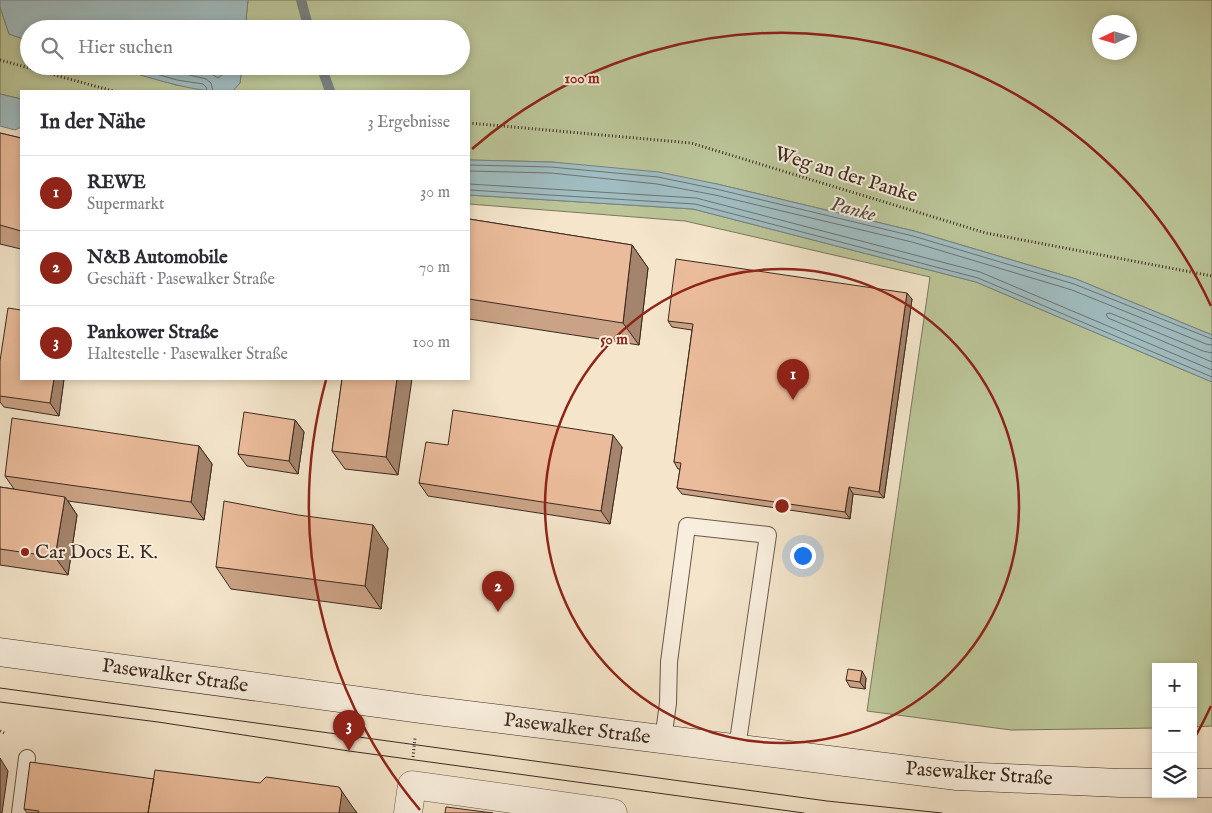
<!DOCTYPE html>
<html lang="de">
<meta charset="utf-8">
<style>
body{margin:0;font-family:"IM FELL English",serif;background:#f7f7f7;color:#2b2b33}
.controls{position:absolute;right:15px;bottom:15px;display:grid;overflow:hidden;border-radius:0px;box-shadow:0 2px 8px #0003}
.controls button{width:45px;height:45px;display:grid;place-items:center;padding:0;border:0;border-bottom:1px solid #e1e1e2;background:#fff;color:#2b2b33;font:25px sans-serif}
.compass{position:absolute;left:1092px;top:15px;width:45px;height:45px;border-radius:50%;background:#fff;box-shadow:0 2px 8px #0003;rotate:266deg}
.you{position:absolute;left:802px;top:555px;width:18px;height:18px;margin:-12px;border:4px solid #fff;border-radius:50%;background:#1a73e8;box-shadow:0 0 0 8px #1a73e833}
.badge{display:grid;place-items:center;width:32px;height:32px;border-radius:50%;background:#8f2418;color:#fff;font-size:16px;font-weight:700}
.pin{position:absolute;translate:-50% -41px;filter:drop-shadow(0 1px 2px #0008)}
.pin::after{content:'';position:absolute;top:26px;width:18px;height:15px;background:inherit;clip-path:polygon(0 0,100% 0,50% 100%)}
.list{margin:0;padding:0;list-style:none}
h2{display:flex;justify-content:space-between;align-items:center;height:65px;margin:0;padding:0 20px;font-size:21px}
h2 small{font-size:16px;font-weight:400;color:#7c7c81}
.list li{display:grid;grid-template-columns:32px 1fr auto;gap:15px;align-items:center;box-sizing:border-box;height:75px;padding:0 20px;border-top:1px solid #e1e1e2}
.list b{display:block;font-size:19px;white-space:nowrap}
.list p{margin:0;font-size:16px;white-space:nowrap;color:#7c7c81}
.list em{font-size:16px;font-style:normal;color:#7c7c81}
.icon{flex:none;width:28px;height:28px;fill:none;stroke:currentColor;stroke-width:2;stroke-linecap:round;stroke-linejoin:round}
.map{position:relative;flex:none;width:1212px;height:813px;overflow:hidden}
.search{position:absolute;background:#fff;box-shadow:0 2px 8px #0003;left:20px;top:20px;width:450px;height:55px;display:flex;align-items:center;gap:12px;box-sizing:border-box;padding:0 18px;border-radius:28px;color:#7c7c81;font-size:19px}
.panel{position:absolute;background:#fff;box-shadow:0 2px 8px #0003;left:20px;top:90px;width:450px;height:290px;border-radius:0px}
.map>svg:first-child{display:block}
.green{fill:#bbc598;stroke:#7c775c;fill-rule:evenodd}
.water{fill:#a0bdc1;stroke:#788281}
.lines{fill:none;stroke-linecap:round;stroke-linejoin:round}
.shore{stroke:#6e7370;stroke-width:1}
.stream{stroke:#788281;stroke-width:10}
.lane-casing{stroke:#6a584b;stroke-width:18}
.street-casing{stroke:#6a584b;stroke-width:29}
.secondary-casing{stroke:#3c2920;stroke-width:29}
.path{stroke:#3c2920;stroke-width:3;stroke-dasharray:1 2.5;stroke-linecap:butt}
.lane{stroke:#f8eedd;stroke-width:16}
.street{stroke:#f8eedd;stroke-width:28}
.secondary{stroke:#f8eedd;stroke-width:28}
.tram{stroke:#3c2920;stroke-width:1}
.wall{fill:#caa285;stroke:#3c2920}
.shaded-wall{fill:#a4846c;stroke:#3c2920}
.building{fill:#ebbc9b;stroke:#3c2920}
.ring{fill:none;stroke:#8f2418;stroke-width:2.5}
.poi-dot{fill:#8f2418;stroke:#f8eedd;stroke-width:2}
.labels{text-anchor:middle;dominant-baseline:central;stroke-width:4;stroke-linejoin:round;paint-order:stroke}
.street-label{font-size:20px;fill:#3c2920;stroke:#f8eedd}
.poi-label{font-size:20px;fill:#3c2920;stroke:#f8eedd;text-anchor:start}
.water-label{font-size:21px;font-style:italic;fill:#554e48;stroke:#f8eedd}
.centre{fill:#8f2418;stroke:#f8eedd;stroke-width:2.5}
.ring-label{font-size:15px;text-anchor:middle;font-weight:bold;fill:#8f2418;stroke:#f8eedd;stroke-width:4;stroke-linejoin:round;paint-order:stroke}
</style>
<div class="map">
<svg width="1212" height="813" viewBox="0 0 1212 813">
<rect width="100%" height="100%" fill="#f4e5cb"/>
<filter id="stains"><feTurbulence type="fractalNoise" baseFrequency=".004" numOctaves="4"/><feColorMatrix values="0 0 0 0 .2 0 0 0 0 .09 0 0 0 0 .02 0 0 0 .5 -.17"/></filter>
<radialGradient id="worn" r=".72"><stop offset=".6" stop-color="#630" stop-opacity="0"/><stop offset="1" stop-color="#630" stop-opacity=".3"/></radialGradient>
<path class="green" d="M248 0H1212V335L1076 279 914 231 717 184 552 162 469 160V91H232L240 83 242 66H461V29H245ZM1100 22H1130V52H1100Z
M0 7 9 34 29 41V66H111L176 85 215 91H21V99L0 94Z
M469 195 693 209 976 282 1212 382V726L1193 727V667H1156V728L1011 730 867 711 930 277 685 221 469 204Z"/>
<path class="water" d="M0 0H248L245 29H29V41L9 34 0 7Z
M111 66H242L240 83 233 91C203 96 141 75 111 66Z
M0 94 21 99V127L15 130 0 126Z
M469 160 552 162 659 172 717 184 914 231 1076 279 1212 335V382L976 282 693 209 469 195Z"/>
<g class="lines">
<path class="shore" d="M129 66 177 80 203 84 206 87 207 91
M153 66 206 79 211 83 213 91
M181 66 207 71 218 78 222 75 223 66
M469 165 551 167 658 177 716 189 913 236 1074 284 1212 339
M469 171 551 173 657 184 715 195 912 242 1072 290 1206 344 1212 345
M469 184 696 198 980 272 1212 370
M469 190 695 204 978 278 1212 377
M1212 353 1203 351 1110 313 1106 314 1108 318 1212 362"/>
<path class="stream" d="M301 0 309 29
M321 66 330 91"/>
<defs>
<path id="lane" d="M663 740 668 703 669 662 687 526 768 535 737 748
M20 813 27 758"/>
<path id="street" d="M408 813 412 785 613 813"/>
<path id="secondary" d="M0 652 420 709 957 776 1120 783H1156
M1193 783H1212"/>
</defs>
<use href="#lane" class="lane-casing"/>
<use href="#street" class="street-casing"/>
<use href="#secondary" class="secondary-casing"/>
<path class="path" d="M0 60 113 91
M469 123 691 143 986 233 1212 276
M0 731 4 733
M413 757 415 738"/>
<use href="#lane" class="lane"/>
<use href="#street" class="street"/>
<use href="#secondary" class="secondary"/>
<path class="tram" d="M0 688 827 801 942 813
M0 702 158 722 349 751 804 813"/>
</g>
<path class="wall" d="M0 133 21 138V249L0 244Z
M469 219 632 245 648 268 639 345 469 319Z
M912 299 884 498 853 494 850 519 682 494 677 488 680 469H678L674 462 692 330 672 327 668 321Z
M0 361 64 379 59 416 4 407 0 402Z
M342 379 398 475 345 469 332 451Z
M295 420 304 432 298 474 247 466 238 454Z
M448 445 622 447 610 524 428 496 419 483Z
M199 446 212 464 204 520 68 501 77 515 68 575 0 565V487L14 489 5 476Z
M388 548 381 609 231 589 216 567Z
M866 678 865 689 850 687 846 680Z
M24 809H354L357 813H27Z"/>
<path class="shaded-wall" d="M632 245 648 268 639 345 623 323Z
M907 293 912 299 884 498 879 492Z
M54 379H64L59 416 50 403Z
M397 379H412L398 475 386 457Z
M295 420 304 432 298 474 289 461Z
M613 435 622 447 610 524 601 511Z
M199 446 212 464 204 520 191 502Z
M849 487 853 494 850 519 845 512Z
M65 497 77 515 68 575 55 557Z
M373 525 388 548 381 609 365 586Z
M862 671 866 678 865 689 860 682Z
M0 758 8 771 2 813H0Z
M339 787 354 809 357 813H339Z"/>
<path class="building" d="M0 133 21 138V231L0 225Z
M469 219 632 245 623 323 469 299Z
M676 259 907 293 879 492 849 487 845 512 677 488 681 463 674 462 693 324 668 321Z
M8 308 21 310V379H54L50 403 0 396V361Z
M342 379H397L386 457 332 451Z
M453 410 613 435 601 511 419 483 426 442 448 445Z
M244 412 295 420 289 461 238 454Z
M12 418 199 446 191 502 5 476Z
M0 487 65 497 55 557 0 549Z
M224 501 298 515 373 525 365 586 216 567Z
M848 669 862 671 860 682 846 680Z
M30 762 154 779 148 813H38L39 811 24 809Z
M155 770 260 783 266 777 339 787 342 792 339 813H148Z
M446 807 493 813H445Z"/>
<g class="ring">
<circle cx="782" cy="506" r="237"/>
<path d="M1211 706A473 473 0 0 1 1194 739M420 810A473 473 0 0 1 326 380M472 149A473 473 0 0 1 1211 306"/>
</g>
<circle class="poi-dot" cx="25" cy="552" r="5"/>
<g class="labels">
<g class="street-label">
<text transform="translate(846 175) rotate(17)">Weg an der Panke</text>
<text transform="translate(175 676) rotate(8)">Pasewalker Straße</text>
<text transform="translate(577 729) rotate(7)">Pasewalker Straße</text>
<text transform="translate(979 774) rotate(4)">Pasewalker Straße</text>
</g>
<g class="poi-label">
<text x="35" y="552">Car Docs E. K.</text>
</g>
<g class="water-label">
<text transform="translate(853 210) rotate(15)">Panke</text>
</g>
</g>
<circle cx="782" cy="506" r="8" class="centre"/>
<g class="ring-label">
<text x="582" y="83">100 m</text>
<text x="614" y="344">50 m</text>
</g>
<rect width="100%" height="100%" filter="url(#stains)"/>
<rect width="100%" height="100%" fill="url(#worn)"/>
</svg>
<div class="controls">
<button>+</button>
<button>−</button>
<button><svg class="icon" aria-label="layers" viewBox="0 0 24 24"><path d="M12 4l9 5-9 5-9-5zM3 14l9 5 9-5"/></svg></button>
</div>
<svg class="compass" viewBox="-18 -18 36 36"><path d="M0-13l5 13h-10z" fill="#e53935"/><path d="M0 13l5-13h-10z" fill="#7c7c81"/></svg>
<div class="you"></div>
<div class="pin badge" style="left:793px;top:400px">1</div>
<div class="pin badge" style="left:498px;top:612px">2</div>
<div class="pin badge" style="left:349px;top:751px">3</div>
<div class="search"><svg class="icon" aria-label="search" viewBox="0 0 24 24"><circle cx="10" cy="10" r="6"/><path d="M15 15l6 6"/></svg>Hier suchen</div>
<section class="panel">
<h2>In der Nähe<small>3 Ergebnisse</small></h2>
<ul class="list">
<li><span class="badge">1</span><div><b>REWE</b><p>Supermarkt</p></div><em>30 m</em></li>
<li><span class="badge">2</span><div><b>N&amp;B Automobile</b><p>Geschäft · Pasewalker Straße</p></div><em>70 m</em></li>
<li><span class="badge">3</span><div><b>Pankower Straße</b><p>Haltestelle · Pasewalker Straße</p></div><em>100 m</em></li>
</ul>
</section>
</div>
